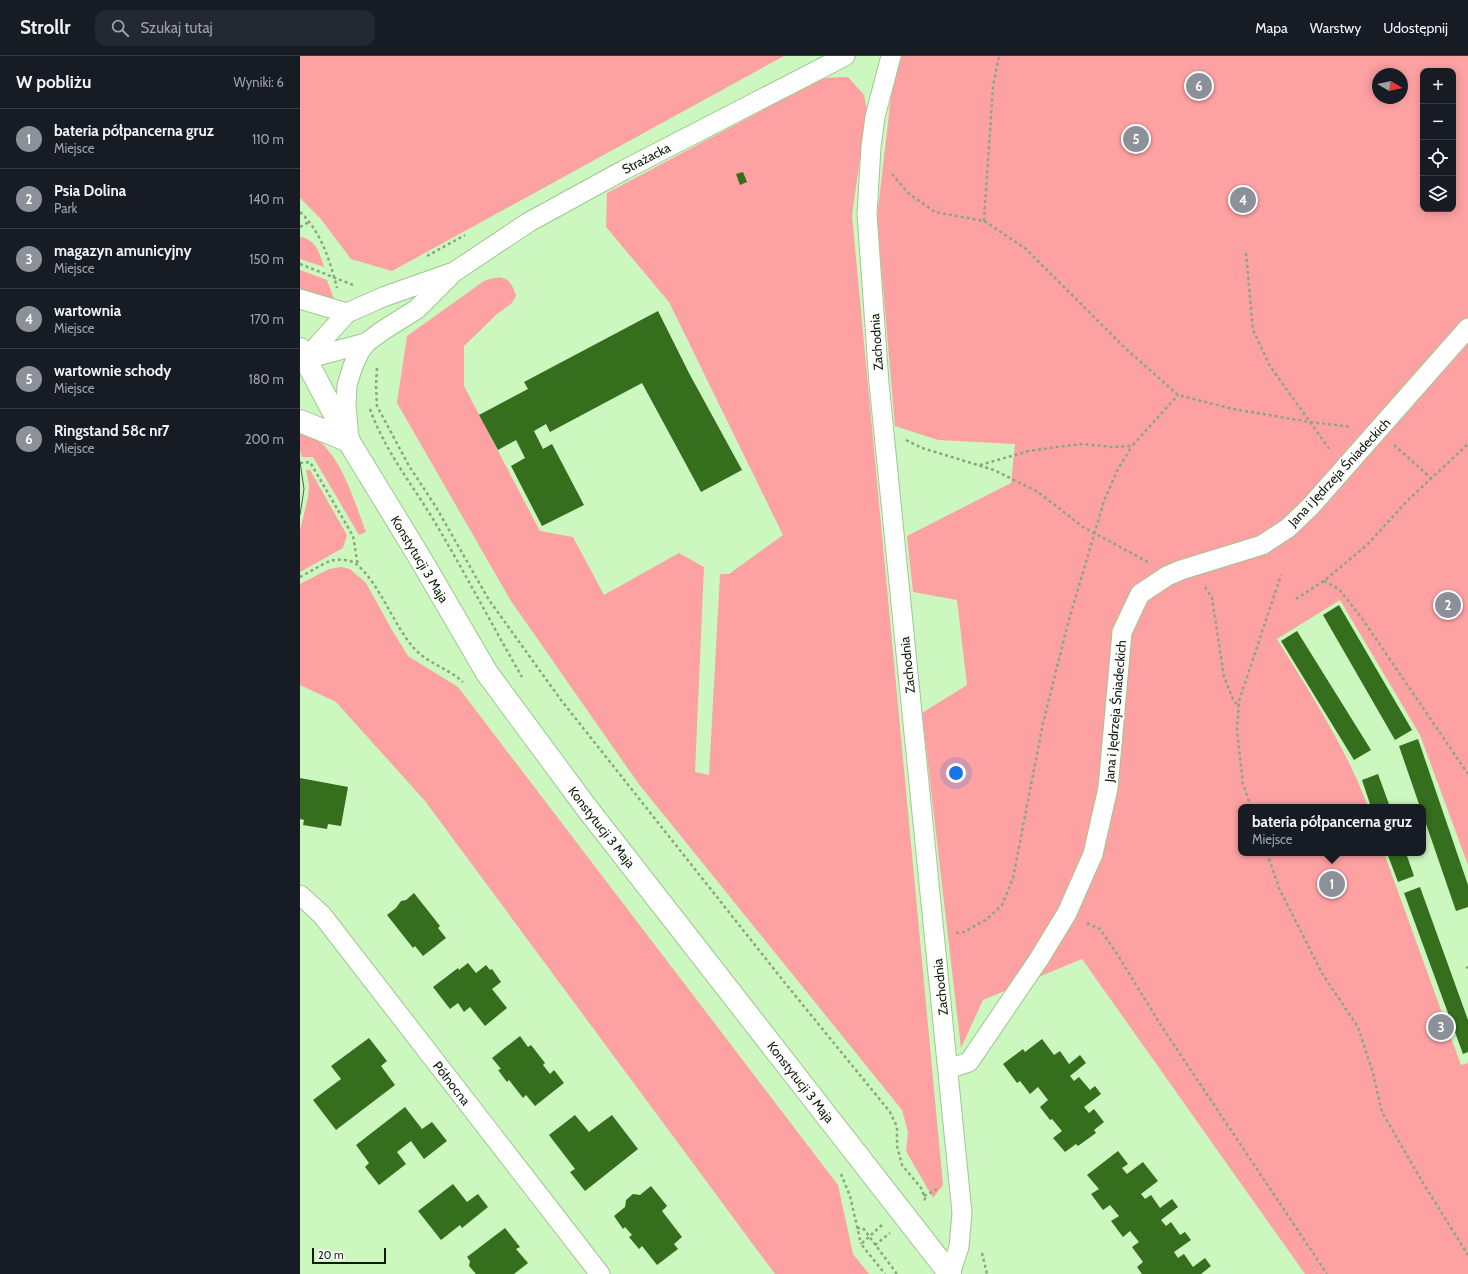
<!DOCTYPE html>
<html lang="pl">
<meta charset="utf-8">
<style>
body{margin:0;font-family:Cabin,sans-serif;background:#242831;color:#f1f3f6}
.controls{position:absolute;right:12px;top:12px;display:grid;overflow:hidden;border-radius:8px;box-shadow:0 2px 10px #0003}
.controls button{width:36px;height:36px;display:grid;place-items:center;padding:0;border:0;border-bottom:1px solid #363941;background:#171b24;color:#f1f3f6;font:20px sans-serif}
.compass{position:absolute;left:1072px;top:12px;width:36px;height:36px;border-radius:50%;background:#171b24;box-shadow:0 2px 10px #0003;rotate:99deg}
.scale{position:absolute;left:12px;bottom:10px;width:74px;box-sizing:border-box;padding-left:4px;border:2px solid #0c1c07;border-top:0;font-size:11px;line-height:14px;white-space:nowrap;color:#0c1c07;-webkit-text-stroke:3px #fff;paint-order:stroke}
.you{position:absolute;left:656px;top:717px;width:14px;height:14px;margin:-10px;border:3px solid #fff;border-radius:50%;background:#1a73e8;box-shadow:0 0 0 6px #1a73e833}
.badge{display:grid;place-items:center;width:26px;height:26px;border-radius:50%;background:#8c9099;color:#fff;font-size:13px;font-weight:700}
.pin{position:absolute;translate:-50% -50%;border:2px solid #fff;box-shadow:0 1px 4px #0006}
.popup{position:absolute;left:938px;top:748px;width:188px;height:52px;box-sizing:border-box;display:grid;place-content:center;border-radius:8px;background:#171b24;filter:drop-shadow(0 1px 3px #0005);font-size:13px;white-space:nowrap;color:#9ea1a6}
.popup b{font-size:15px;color:#f1f3f6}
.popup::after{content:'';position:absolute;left:50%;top:100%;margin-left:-8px;border:8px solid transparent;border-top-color:#171b24}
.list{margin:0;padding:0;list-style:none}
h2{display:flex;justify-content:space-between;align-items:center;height:52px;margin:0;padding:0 16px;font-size:17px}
h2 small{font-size:13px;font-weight:400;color:#9ea1a6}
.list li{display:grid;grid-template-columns:26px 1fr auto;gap:12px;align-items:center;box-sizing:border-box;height:60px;padding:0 16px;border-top:1px solid #363941}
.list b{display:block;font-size:15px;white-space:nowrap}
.list p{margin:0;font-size:13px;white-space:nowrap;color:#9ea1a6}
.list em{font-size:13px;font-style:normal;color:#9ea1a6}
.icon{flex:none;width:22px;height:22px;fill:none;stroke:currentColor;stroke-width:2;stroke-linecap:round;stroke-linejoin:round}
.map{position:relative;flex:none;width:1168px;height:1218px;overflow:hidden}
header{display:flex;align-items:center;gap:24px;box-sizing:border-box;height:56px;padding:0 20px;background:#171b24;border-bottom:1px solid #363941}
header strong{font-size:19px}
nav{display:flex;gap:22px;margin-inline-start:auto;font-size:14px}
.search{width:280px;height:36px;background:#242831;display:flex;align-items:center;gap:10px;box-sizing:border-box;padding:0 14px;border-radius:12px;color:#9ea1a6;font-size:15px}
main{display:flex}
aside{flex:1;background:#171b24}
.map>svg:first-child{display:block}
.green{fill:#fea1a3;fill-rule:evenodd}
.building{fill:#356e1d}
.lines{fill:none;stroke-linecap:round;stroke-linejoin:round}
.street-casing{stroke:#9ec890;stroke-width:21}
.secondary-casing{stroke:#9ec890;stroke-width:24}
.path{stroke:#88a97d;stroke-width:2.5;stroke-dasharray:3 3;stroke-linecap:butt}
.street{stroke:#fff;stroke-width:19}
.secondary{stroke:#fff;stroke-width:22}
.tram{stroke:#4b6443;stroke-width:1}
.labels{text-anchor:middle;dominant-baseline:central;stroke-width:4;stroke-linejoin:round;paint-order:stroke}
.street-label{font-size:13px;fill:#0c1c07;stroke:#fff}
</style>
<header>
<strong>Strollr</strong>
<div class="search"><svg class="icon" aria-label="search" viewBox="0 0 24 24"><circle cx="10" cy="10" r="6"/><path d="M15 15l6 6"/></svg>Szukaj tutaj</div>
<nav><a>Mapa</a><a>Warstwy</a><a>Udostępnij</a></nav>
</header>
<main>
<aside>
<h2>W pobliżu<small>Wyniki: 6</small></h2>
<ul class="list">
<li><span class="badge">1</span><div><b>bateria półpancerna gruz</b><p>Miejsce</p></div><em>110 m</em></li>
<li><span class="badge">2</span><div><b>Psia Dolina</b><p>Park</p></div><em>140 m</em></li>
<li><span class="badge">3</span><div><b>magazyn amunicyjny</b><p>Miejsce</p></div><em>150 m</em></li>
<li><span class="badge">4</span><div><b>wartownia</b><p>Miejsce</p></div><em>170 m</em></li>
<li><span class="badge">5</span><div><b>wartownie schody</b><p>Miejsce</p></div><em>180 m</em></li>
<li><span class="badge">6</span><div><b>Ringstand 58c nr7</b><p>Miejsce</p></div><em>200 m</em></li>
</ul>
</aside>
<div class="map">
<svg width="1168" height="1218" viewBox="0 0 1168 1218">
<rect width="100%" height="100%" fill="#ccf7be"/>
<path class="green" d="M0 0H484L92 215 51 203 20 162 0 142Z
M602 0H1168V809L1120 679 1040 544 977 583C1010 637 1046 691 1068 751H941V797H1084L1161 1009 1168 1007V1218H1005L782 903 683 944 661 992 622 657 667 629 657 544 613 536 607 480 711 427 715 388 638 384 595 370 577 162 592 32ZM1123 15H1153V153H1123ZM1078 18H1102V42H1078Z
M548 21 564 39 567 54 552 159 643 1129 633 1142 606 1095 608 1076 602 1054 338 727 211 545 97 347 107 280 184 225C202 218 211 221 216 240L211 248 197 258 164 290V330L240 475 273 481 304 539 379 497 404 511 395 716 409 719 420 519 421 518H429L483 479 369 246 306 171 307 137 523 22Z
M0 181C16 183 20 198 24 211L0 203Z
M0 214 27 224 35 246 0 236Z
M0 374C7 377 14 380 19 385 43 405 55 447 66 476L59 479 13 401H2L0 394Z
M6 414H10L47 479 43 492 0 516V474L8 442 9 429Z
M41 511 50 513 66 527 92 574 108 600 158 631 538 1129 553 1198 569 1218H475L125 745 36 646 0 629V528L29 513Z"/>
<path class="building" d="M443 116 447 126 440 129 436 118Z
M358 255 390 319 442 414 401 436 342 327 250 376 246 368 234 375 243 393 252 388 284 449 242 470 211 410 225 402 216 384 198 394 179 359 228 333 224 326Z
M1039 549 1112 674 1095 684 1023 559Z
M997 575 1071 694 1054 704 981 585Z
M1118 683 1168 829V851L1156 855 1123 759V751H1120L1099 690Z
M1078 718 1090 751H1071L1062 724Z
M0 722 48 731 41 770 28 768 27 773 3 769 4 764 0 763Z
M1087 797H1106L1114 820 1098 826Z
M1120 831 1168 964V996L1163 998 1104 837Z
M114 837 140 870 138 872 146 882 123 900 115 890 113 892 87 859 96 852 101 845 106 844Z
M168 907 176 917 186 909 190 914 192 913 201 926 192 933 207 952 185 970 170 951 164 956 158 947 150 953 133 931 158 912 159 914Z
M220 980 228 991 231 989 245 1007 243 1009 250 1018 254 1014 264 1027 235 1050 226 1039 223 1042 209 1024 207 1026 198 1014 201 1013 192 1002Z
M69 982 87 1005 81 1010 95 1029 36 1074 13 1044 41 1023 31 1010Z
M742 983 754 999 760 995 769 1008 780 999 786 1007 770 1020 774 1025 779 1021 790 1034 795 1030 801 1038 784 1051 789 1057 794 1053 804 1066 794 1074 796 1077 778 1090 776 1088 765 1096 753 1082 762 1075 752 1063 750 1064 740 1051 748 1044 738 1031 730 1038 720 1025 717 1027 703 1008 723 993 725 996Z
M105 1051 122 1073 132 1066 147 1085 124 1103 111 1085 97 1096 106 1108 79 1129 65 1111 69 1107 56 1089Z
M275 1059 289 1076 312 1059 338 1093 285 1135 270 1116 275 1113 249 1079Z
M818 1095 828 1108 822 1112 827 1118 843 1106 858 1125 841 1138 845 1143 851 1139 860 1152 872 1143 878 1151 861 1164 866 1170 871 1166 880 1179 885 1176 891 1184 874 1196 878 1202 884 1198 893 1211 905 1202 911 1210 901 1218H842L837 1211 843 1206 832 1191 839 1186 830 1175 823 1181 811 1165 819 1160 810 1149 803 1154 791 1138 799 1133 787 1119Z
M153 1128 167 1146 178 1138 188 1151 162 1172 160 1169 141 1184 118 1155Z
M351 1130 367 1150 362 1155 382 1181 374 1188 378 1193 357 1209 342 1190 339 1193 329 1181 332 1179 325 1171 323 1173 314 1160 325 1151 326 1144 333 1138 340 1139Z
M205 1172 220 1191 216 1193 228 1207 214 1218H176L169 1210 170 1205 167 1201Z"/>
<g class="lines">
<defs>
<path id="street" d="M591 0 575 61 571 91 567 158 579 327 662 1157 659 1191 650 1218
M0 243 47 257
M5 303 47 257 83 241 151 217
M5 303 66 287
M49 382 46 350 47 329 53 310 60 295 66 287 82 275 117 253 154 216 229 166 324 114 545 0
M0 839 22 859 300 1218
M648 1013 669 1006 739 903 767 857 793 798 808 732 822 576 840 538 867 520 881 514 962 489 988 472 1010 451 1168 272"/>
<path id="secondary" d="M0 293 51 389 120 502 187 617 286 751 650 1218
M0 365 49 385"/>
</defs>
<use href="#street" class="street-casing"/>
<use href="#secondary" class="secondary-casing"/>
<path class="path" d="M592 118 608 137 635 156 684 165 725 192 825 292 878 339 933 353 1011 366 1051 371
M0 156C21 175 30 205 37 232
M684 165 693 30 699 0
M0 171 9 166
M946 197 953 274 970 310 1030 394
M127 200 165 179
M0 208 53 229
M77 312 76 329 77 350 109 410 136 451 189 544 261 644 485 927 590 1056 597 1071V1090L602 1109 621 1132 625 1142 624 1146
M70 353C84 393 111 427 133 463 164 515 192 569 222 621
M606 384 622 392 694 414 738 436 783 471 848 506
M1094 389 1131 422
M0 407 10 406 53 480 58 510
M680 409 729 395 764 390 783 388 813 391 832 390 878 339
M0 521C10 516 20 509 30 505 38 503 50 503 56 508 79 526 93 568 113 591 126 607 148 612 163 626
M1024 525 1039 533 1061 561 1168 718
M905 531 912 542 924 621 933 643 939 651
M996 543 1024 525 1067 489 1107 445 1168 388
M951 751 943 728 937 674 939 645 981 519
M967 797 979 832 1023 919 1058 971 1073 1017 1082 1056 1123 1127 1168 1199
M787 867 800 873 819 901 862 971 1027 1218
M656 877 664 876 687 863 702 849 713 822 743 667 768 567 804 445 818 413 832 390
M1166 912 1168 911
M541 1118 550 1140 561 1188
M624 1140 637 1133
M582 1169 561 1188 585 1218
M557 1172H563L597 1218
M575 1189 590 1177
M682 1197 687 1218"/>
<use href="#street" class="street"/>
<use href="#secondary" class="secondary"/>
<path class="tram" d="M0 406 4 433 0 459"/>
</g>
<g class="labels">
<g class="street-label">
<text transform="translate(346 102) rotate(-27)">Strażacka</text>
<text transform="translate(576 286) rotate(-94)">Zachodnia</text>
<text transform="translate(1039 416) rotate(-47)">Jana i Jędrzeja Śniadeckich</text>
<text transform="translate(120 503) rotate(59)">Konstytucji 3 Maja</text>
<text transform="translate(607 609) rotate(-96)">Zachodnia</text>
<text transform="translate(815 655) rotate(-85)">Jana i Jędrzeja Śniadeckich</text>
<text transform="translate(302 771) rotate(52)">Konstytucji 3 Maja</text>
<text transform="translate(640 931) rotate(-96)">Zachodnia</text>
<text transform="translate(501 1026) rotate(52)">Konstytucji 3 Maja</text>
<text transform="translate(152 1027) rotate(52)">Północna</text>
</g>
</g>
</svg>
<div class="controls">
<button>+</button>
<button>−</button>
<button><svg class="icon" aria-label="locate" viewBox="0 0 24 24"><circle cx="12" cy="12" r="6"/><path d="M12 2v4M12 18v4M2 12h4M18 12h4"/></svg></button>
<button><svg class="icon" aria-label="layers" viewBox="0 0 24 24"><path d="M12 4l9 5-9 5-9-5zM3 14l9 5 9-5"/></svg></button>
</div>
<svg class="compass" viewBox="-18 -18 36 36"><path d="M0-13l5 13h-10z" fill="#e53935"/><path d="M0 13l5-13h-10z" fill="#9ea1a6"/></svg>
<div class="scale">20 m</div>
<div class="you"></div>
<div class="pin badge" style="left:1032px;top:828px">1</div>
<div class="popup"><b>bateria półpancerna gruz</b>Miejsce</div>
<div class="pin badge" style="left:1148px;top:549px">2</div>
<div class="pin badge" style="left:1141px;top:971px">3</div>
<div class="pin badge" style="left:943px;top:144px">4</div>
<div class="pin badge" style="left:836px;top:83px">5</div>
<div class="pin badge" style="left:899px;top:30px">6</div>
</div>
</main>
